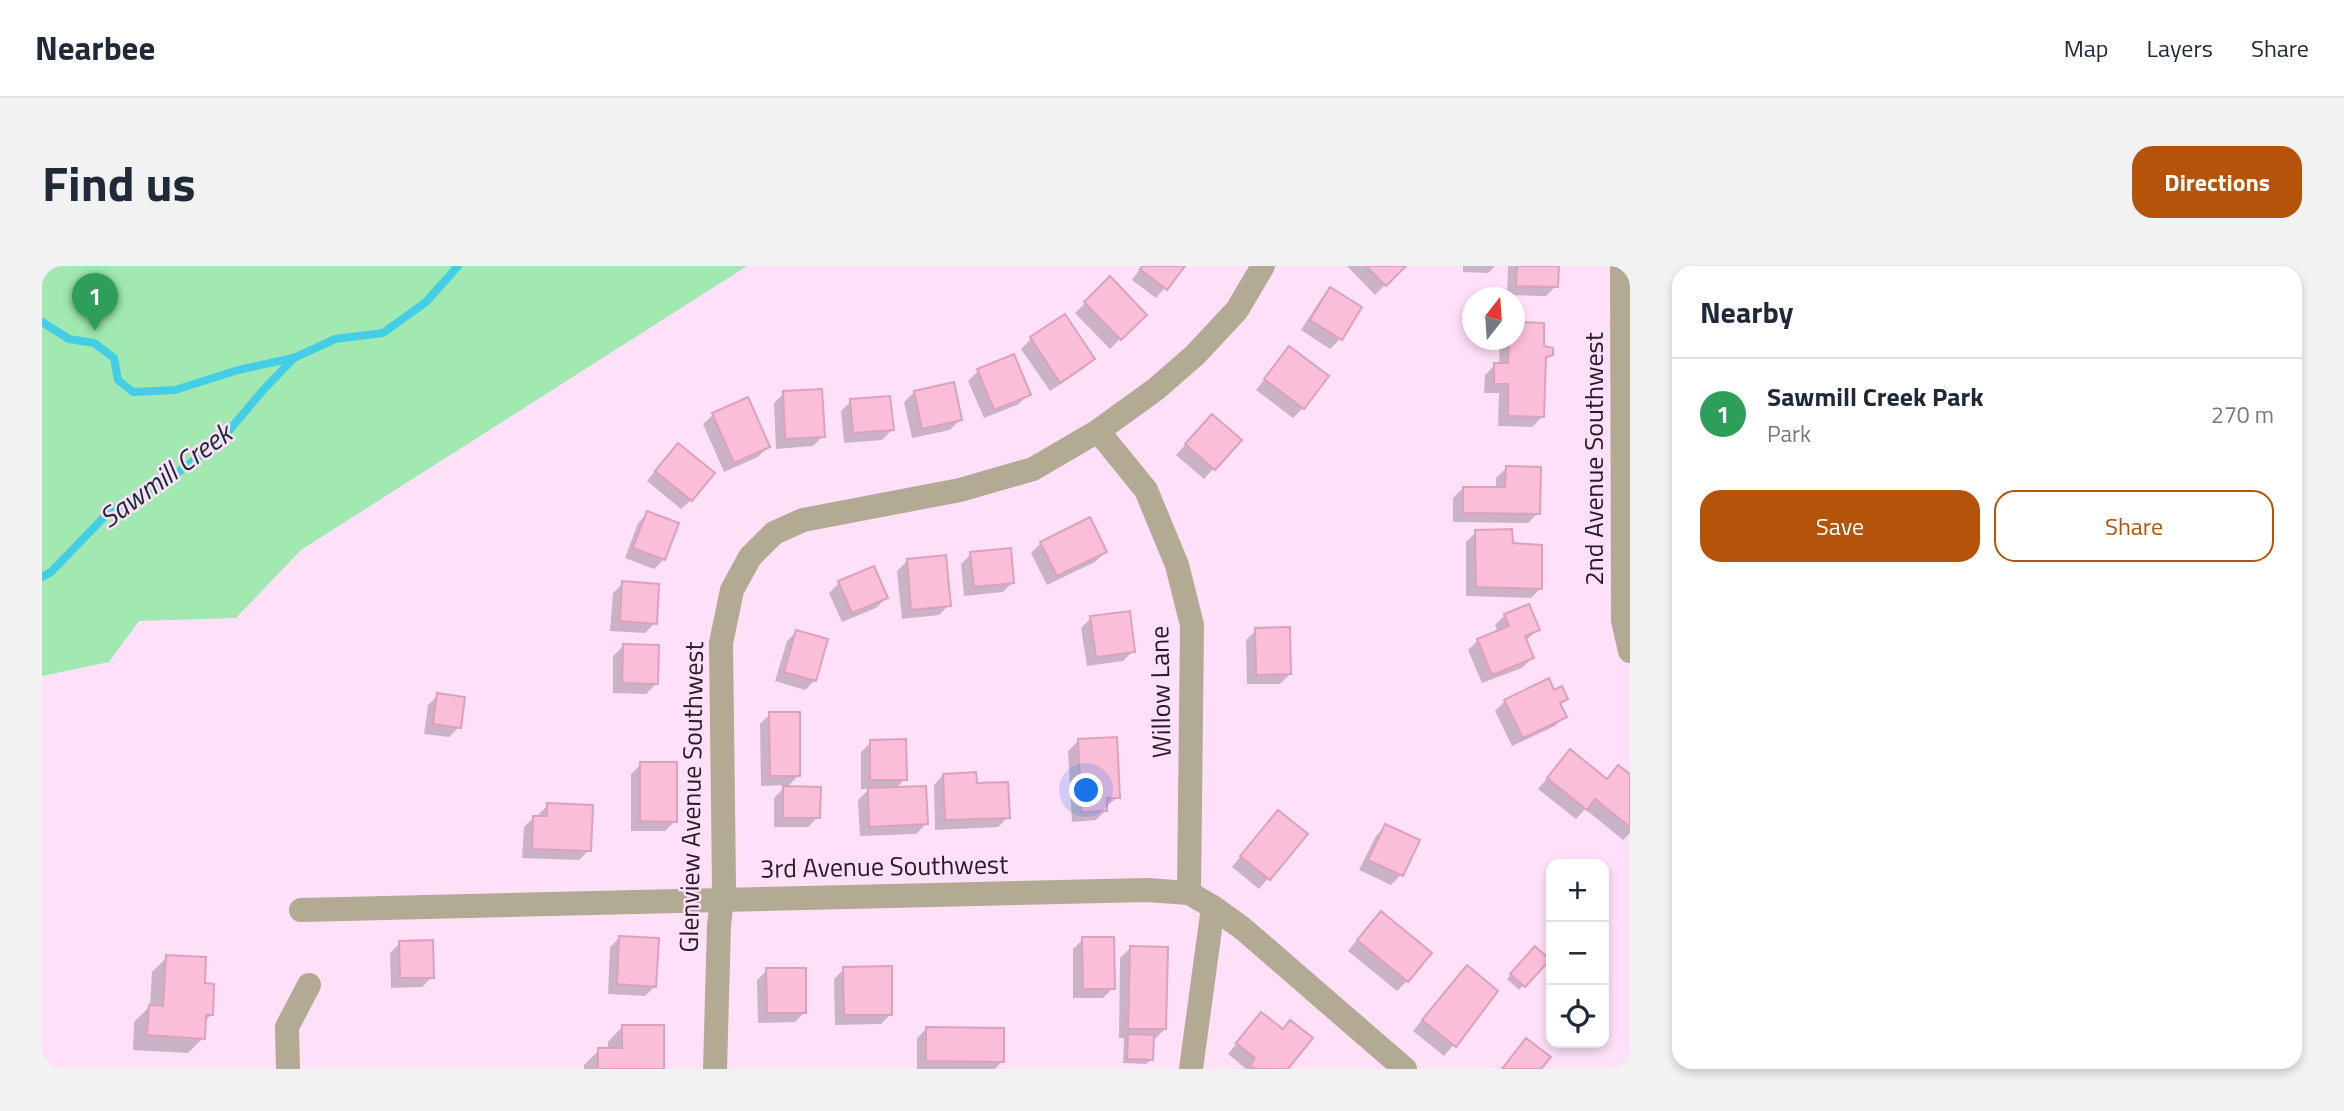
<!DOCTYPE html>
<meta charset="utf-8">
<style>
body{margin:0;font-family:"Titillium Web",sans-serif;background:#f2f2f3;color:#1f2937}
.controls{position:absolute;right:21px;bottom:21px;display:grid;overflow:hidden;border-radius:14px;box-shadow:0 4px 10px #0003}
.controls button{width:63px;height:63px;display:grid;place-items:center;padding:0;border:0;border-bottom:2px solid #e0e1e3;background:#fff;color:#1f2937;font:35px sans-serif}
.compass{position:absolute;left:1420px;top:21px;width:63px;height:63px;border-radius:50%;background:#fff;box-shadow:0 4px 10px #0003;rotate:17deg}
.you{position:absolute;left:1045px;top:525px;width:24px;height:24px;margin:-18px;border:5px solid #fff;border-radius:50%;background:#1a73e8;box-shadow:0 0 0 10px #1a73e833}
.badge{display:grid;place-items:center;width:46px;height:46px;border-radius:50%;background:#b45309;color:#fff;font-size:23px;font-weight:700}
.pin{position:absolute;translate:-50% -58px;filter:drop-shadow(0 2px 4px #0008)}
.pin::after{content:'';position:absolute;top:37px;width:24px;height:21px;background:inherit;clip-path:polygon(0 0,100% 0,50% 100%)}
.list{margin:0;padding:0;list-style:none}
h2{display:flex;justify-content:space-between;align-items:center;height:91px;margin:0;padding:0 28px;font-size:30px}
h2 small{font-size:23px;font-weight:400;color:#747a83}
.list li{display:grid;grid-template-columns:46px 1fr auto;gap:21px;align-items:center;box-sizing:border-box;height:112px;padding:0 28px;border-top:2px solid #e0e1e3}
.list b{display:block;font-size:26px;white-space:nowrap}
.list p{margin:0;font-size:23px;white-space:nowrap;color:#747a83}
.list em{font-size:23px;font-style:normal;color:#747a83}
.actions{display:flex;gap:14px;padding:21px 28px}
.actions a{flex:1;padding:16px 0;border:2px solid #b45309;border-radius:21px;text-align:center;font-size:24px;color:#b45309}
.actions .main{background:#b45309;color:#fff}
.icon{flex:none;width:38px;height:38px;fill:none;stroke:currentColor;stroke-width:2;stroke-linecap:round;stroke-linejoin:round}
.map{position:relative;flex:none;width:1588px;height:803px;overflow:hidden;border-radius:21px}
header{display:flex;align-items:center;gap:42px;box-sizing:border-box;height:98px;padding:0 35px;background:#fff;border-bottom:2px solid #e0e1e3}
header strong{font-size:33px}
nav{display:flex;gap:38px;margin-inline-start:auto;font-size:24px}
.intro{display:flex;align-items:center;justify-content:space-between;box-sizing:border-box;height:168px;padding:0 42px}
h1{margin:0;font-size:49px}
.button{padding:18px 32px;border-radius:21px;background:#b45309;color:#fff;font-size:24px;font-weight:700}
main{display:flex;gap:42px;padding:0 42px}
aside{flex:1;background:#fff;border-radius:21px;box-shadow:0 4px 10px #0003}
.map>svg:first-child{display:block}
.green{fill:#a1e9b1}
.shadow{fill:#0003}
.lines{fill:none;stroke-linecap:round;stroke-linejoin:round}
.stream{stroke:#43cee5;stroke-width:8}
.building{fill:#fbbed9;stroke:#dca1bb;stroke-width:2}
.street{stroke:#b2aa92;stroke-width:24}
.labels{text-anchor:middle;dominant-baseline:central;stroke-width:5;stroke-linejoin:round;paint-order:stroke}
.street-label{font-size:26px;fill:#2a1928;stroke:#fee0f9}
.water-label{font-size:28px;font-style:italic;fill:#162d31;stroke:#fee0f9}
</style>
<header>
<strong>Nearbee</strong>
<nav><a>Map</a><a>Layers</a><a>Share</a></nav>
</header>
<div class="intro"><h1>Find us</h1><a class="button">Directions</a></div>
<main>
<div class="map">
<svg width="1588" height="803" viewBox="0 0 1588 803">
<rect width="100%" height="100%" fill="#fee0f9"/>
<path class="green" d="M0 0H705L259 284 194 352 97 355 67 396 0 410Z"/>
<path class="shadow" d="M1100 0H1141L1114 32 1090 14Z
M1305 0H1362L1333 29Z
M1421 0H1453L1446 7 1421 6Z
M1466 0H1515L1514 20 1504 30 1465 29Z
M1068 13 1102 49 1068 83 1033 47Z
M1289 23 1298 73 1288 83 1259 64 1279 33Z
M989 73 1051 93 1041 103 1008 125 979 83Z
M1458 74H1472L1500 81 1509 89 1502 96 1500 151 1490 161 1456 160 1457 127H1442L1443 109 1453 99H1457Z
M1248 82 1261 142 1251 152 1214 124Z
M936 105 986 128 977 138 942 152 926 115Z
M872 126 918 154 908 164 870 172 862 136Z
M742 127 781 170 771 180 734 183 732 137Z
M705 134 726 181 716 191 682 206 661 158 671 149Z
M809 135 850 164 840 174 802 177 799 145Z
M1160 160 1197 174 1162 213 1134 189Z
M626 189 649 234 639 243 605 215Z
M1464 202 1496 247 1486 257 1411 256V232L1421 222 1454 223V212Z
M606 247 622 293 612 303 583 292 596 257Z
M1434 266 1499 322 1489 332 1424 330V276Z
M999 277 1063 286 1053 296 1005 319 989 287Z
M929 288 971 316 961 326 922 330 919 298Z
M865 295 907 339 897 349 860 353 855 305Z
M581 317 613 357 603 367 568 365 571 327Z
M797 317 844 332 834 342 800 356 787 327Z
M1463 349 1496 364 1483 375 1490 392 1480 402 1440 417 1426 384 1436 374 1456 367 1453 359Z
M1049 352 1091 385 1081 395 1045 400 1039 362Z
M1214 364 1248 408 1238 418H1205L1204 374Z
M754 366 773 414 763 424 733 415 745 375Z
M581 380 614 418 604 428 571 427V390Z
M1512 426 1524 433 1518 440 1523 450 1513 460 1470 480 1453 445 1463 435Z
M396 429 417 461 407 471 382 468 386 439Z
M728 448 757 509 744 522 776 551 766 561H732V532L745 519 719 520 718 458Z
M1036 475 1076 531 1063 541 1064 544 1054 554 1030 556 1026 485Z
M829 476 863 513 853 523 884 558 874 568 818 570 816 534 827 523H819V486Z
M1528 485 1564 514 1576 501 1588 510V567L1581 574 1543 543 1534 553 1496 523Z
M599 498 633 555 623 565H589V508Z
M901 509 933 519 966 551 956 561 893 564 892 519Z
M506 539 547 584 537 594 480 592 482 561 492 551H496V549Z
M1226 556 1263 569 1217 623 1190 601Z
M1344 560 1376 574 1359 609 1349 619 1317 604 1334 570Z
M1329 657 1365 715 1355 725 1306 685Z
M578 671 613 720 603 730 566 728 568 681Z
M1041 673 1071 722 1061 732H1031V683Z
M358 677 390 711 380 721 349 722 348 687Z
M1088 682 1123 763 1113 773H1110L1109 794 1104 798 1081 797 1082 772H1077L1078 692Z
M1493 683 1505 694 1477 724 1465 713Z
M125 691 161 719 169 749 162 756 161 772 146 787 91 784 92 756 108 740 110 706Z
M802 703 849 748 839 758 793 759 792 713Z
M725 704 763 746 753 756 716 757 715 714Z
M1415 711 1440 746 1402 790 1371 765Z
M1219 748 1241 764 1268 772 1244 803H1204L1186 788Z
M580 761H620L621 803H542V799L557 784H566V776Z
M885 762 960 795 953 803H875V772Z"/>
<g class="lines">
<path class="stream" d="M0 56 27 73 52 77 72 92 76 114 91 126 133 124 196 104 251 92
M0 311 9 306 66 247 130 211 180 173 222 123 252 92 293 73 341 67 384 36 416 0"/>
</g>
<path class="building" d="M1100 0H1143L1125 24 1098 3Z
M1324 0H1364L1344 20Z
M1475 0H1517L1516 21 1474 20Z
M1068 10 1105 49 1079 74 1042 36Z
M1288 21 1320 41 1300 74 1268 54Z
M1023 48 1053 93 1018 117 988 71Z
M1472 56 1502 57V80L1511 82V89L1504 91 1502 151 1466 150V118H1452V97H1466L1467 74H1472Z
M1247 80 1287 110 1262 143 1222 113Z
M972 88 989 129 952 144 935 103Z
M912 116 920 154 880 163 872 125Z
M780 123 783 171 743 173 741 125Z
M848 130 852 164 811 167 808 133Z
M706 131 728 181 692 197 670 147Z
M1170 148 1200 174 1173 204 1143 178Z
M636 177 673 207 650 235 613 205Z
M1464 200 1499 201 1498 248 1421 247V221H1463Z
M605 245 637 257 623 294 591 282Z
M1048 251 1065 286 1015 310 998 276Z
M1470 263 1471 277 1500 279V323L1434 321 1433 264Z
M969 282 972 317 932 321 928 286Z
M904 289 909 340 869 344 865 293Z
M832 300 846 332 810 347 796 315Z
M580 315 617 318 615 358 578 355Z
M1487 338 1498 364 1483 370 1492 392 1450 409 1435 373 1467 360 1462 348Z
M1088 345 1093 386 1054 391 1048 350Z
M1248 361 1249 408 1214 409 1213 362Z
M754 364 786 373 774 415 742 406Z
M581 378 617 379 616 418 580 417Z
M1507 412 1512 424 1520 420 1526 433 1518 437 1525 451 1481 472 1462 434Z
M395 427 423 431 419 462 391 458Z
M727 446H758V510H728Z
M1075 471 1078 532H1065V545L1039 546 1036 473Z
M864 473 865 514H828V474Z
M1528 483 1565 513 1576 499 1588 508V561L1553 533 1545 544 1505 512Z
M598 496H635V556L598 555Z
M934 506 935 517 966 516 968 552 903 554 901 508Z
M741 520 779 521 778 552H741Z
M884 520 886 558 827 561 826 522Z
M505 537 551 539 549 585 490 583 491 550H505Z
M1236 544 1266 568 1228 614 1198 590Z
M1343 558 1378 574 1361 610 1326 594Z
M1339 645 1390 687 1366 716 1315 674Z
M577 670 617 672 614 721 575 718Z
M1040 671H1072L1073 723H1041Z
M391 674 392 712H358L357 675Z
M1088 680 1126 681 1124 763H1086Z
M1493 680 1508 694 1483 721 1468 708Z
M124 689 164 691 163 717 172 718 171 749H164L163 773 105 769 107 739 121 740Z
M1425 699 1456 725 1414 781 1380 754Z
M850 700V749H802L801 701Z
M724 702H764V747H725Z
M1219 746 1241 763 1248 754 1271 772 1246 803H1213L1208 799 1213 792 1194 777Z
M580 759H622V803H556V782H580Z
M884 761 962 762V796L884 795Z
M1086 768 1112 769 1111 794 1085 793Z
M1484 772 1509 791 1499 803H1460Z"/>
<g class="lines">
<path class="street" d="M1580 0 1581 354 1588 385
M1056 165 1104 224 1135 299 1150 359 1147 627
M259 644 1105 624 1147 627 1171 641 1200 662 1363 803
M246 803 245 761 267 719
M673 803 677 659 682 619 679 377 690 324 708 291 732 267 761 254 918 224 991 203 1056 165 1114 123 1153 89 1195 44 1221 0
M1149 803 1171 641"/>
</g>
<g class="labels">
<g class="street-label">
<text transform="translate(1551 193) rotate(-90)">2nd Avenue Southwest</text>
<text transform="translate(1118 426) rotate(-91)">Willow Lane</text>
<text transform="translate(649 531) rotate(-89)">Glenview Avenue Southwest</text>
<text transform="translate(842 600) rotate(-1)">3rd Avenue Southwest</text>
</g>
<g class="water-label">
<text transform="translate(123 209) rotate(-36)">Sawmill Creek</text>
</g>
</g>
</svg>
<div class="controls">
<button>+</button>
<button>−</button>
<button><svg class="icon" aria-label="locate" viewBox="0 0 24 24"><circle cx="12" cy="12" r="6"/><path d="M12 2v4M12 18v4M2 12h4M18 12h4"/></svg></button>
</div>
<svg class="compass" viewBox="-18 -18 36 36"><path d="M0-13l5 13h-10z" fill="#e53935"/><path d="M0 13l5-13h-10z" fill="#747a83"/></svg>
<div class="you"></div>
<div class="pin badge" style="left:53px;top:65px;background:#2e9e5b">1</div>
</div>
<aside>
<h2>Nearby<small></small></h2>
<ul class="list">
<li><span class="badge" style="background:#2e9e5b">1</span><div><b>Sawmill Creek Park</b><p>Park</p></div><em>270 m</em></li>
</ul>
<div class="actions"><a class="main">Save</a><a>Share</a></div>
</aside>
</main>
